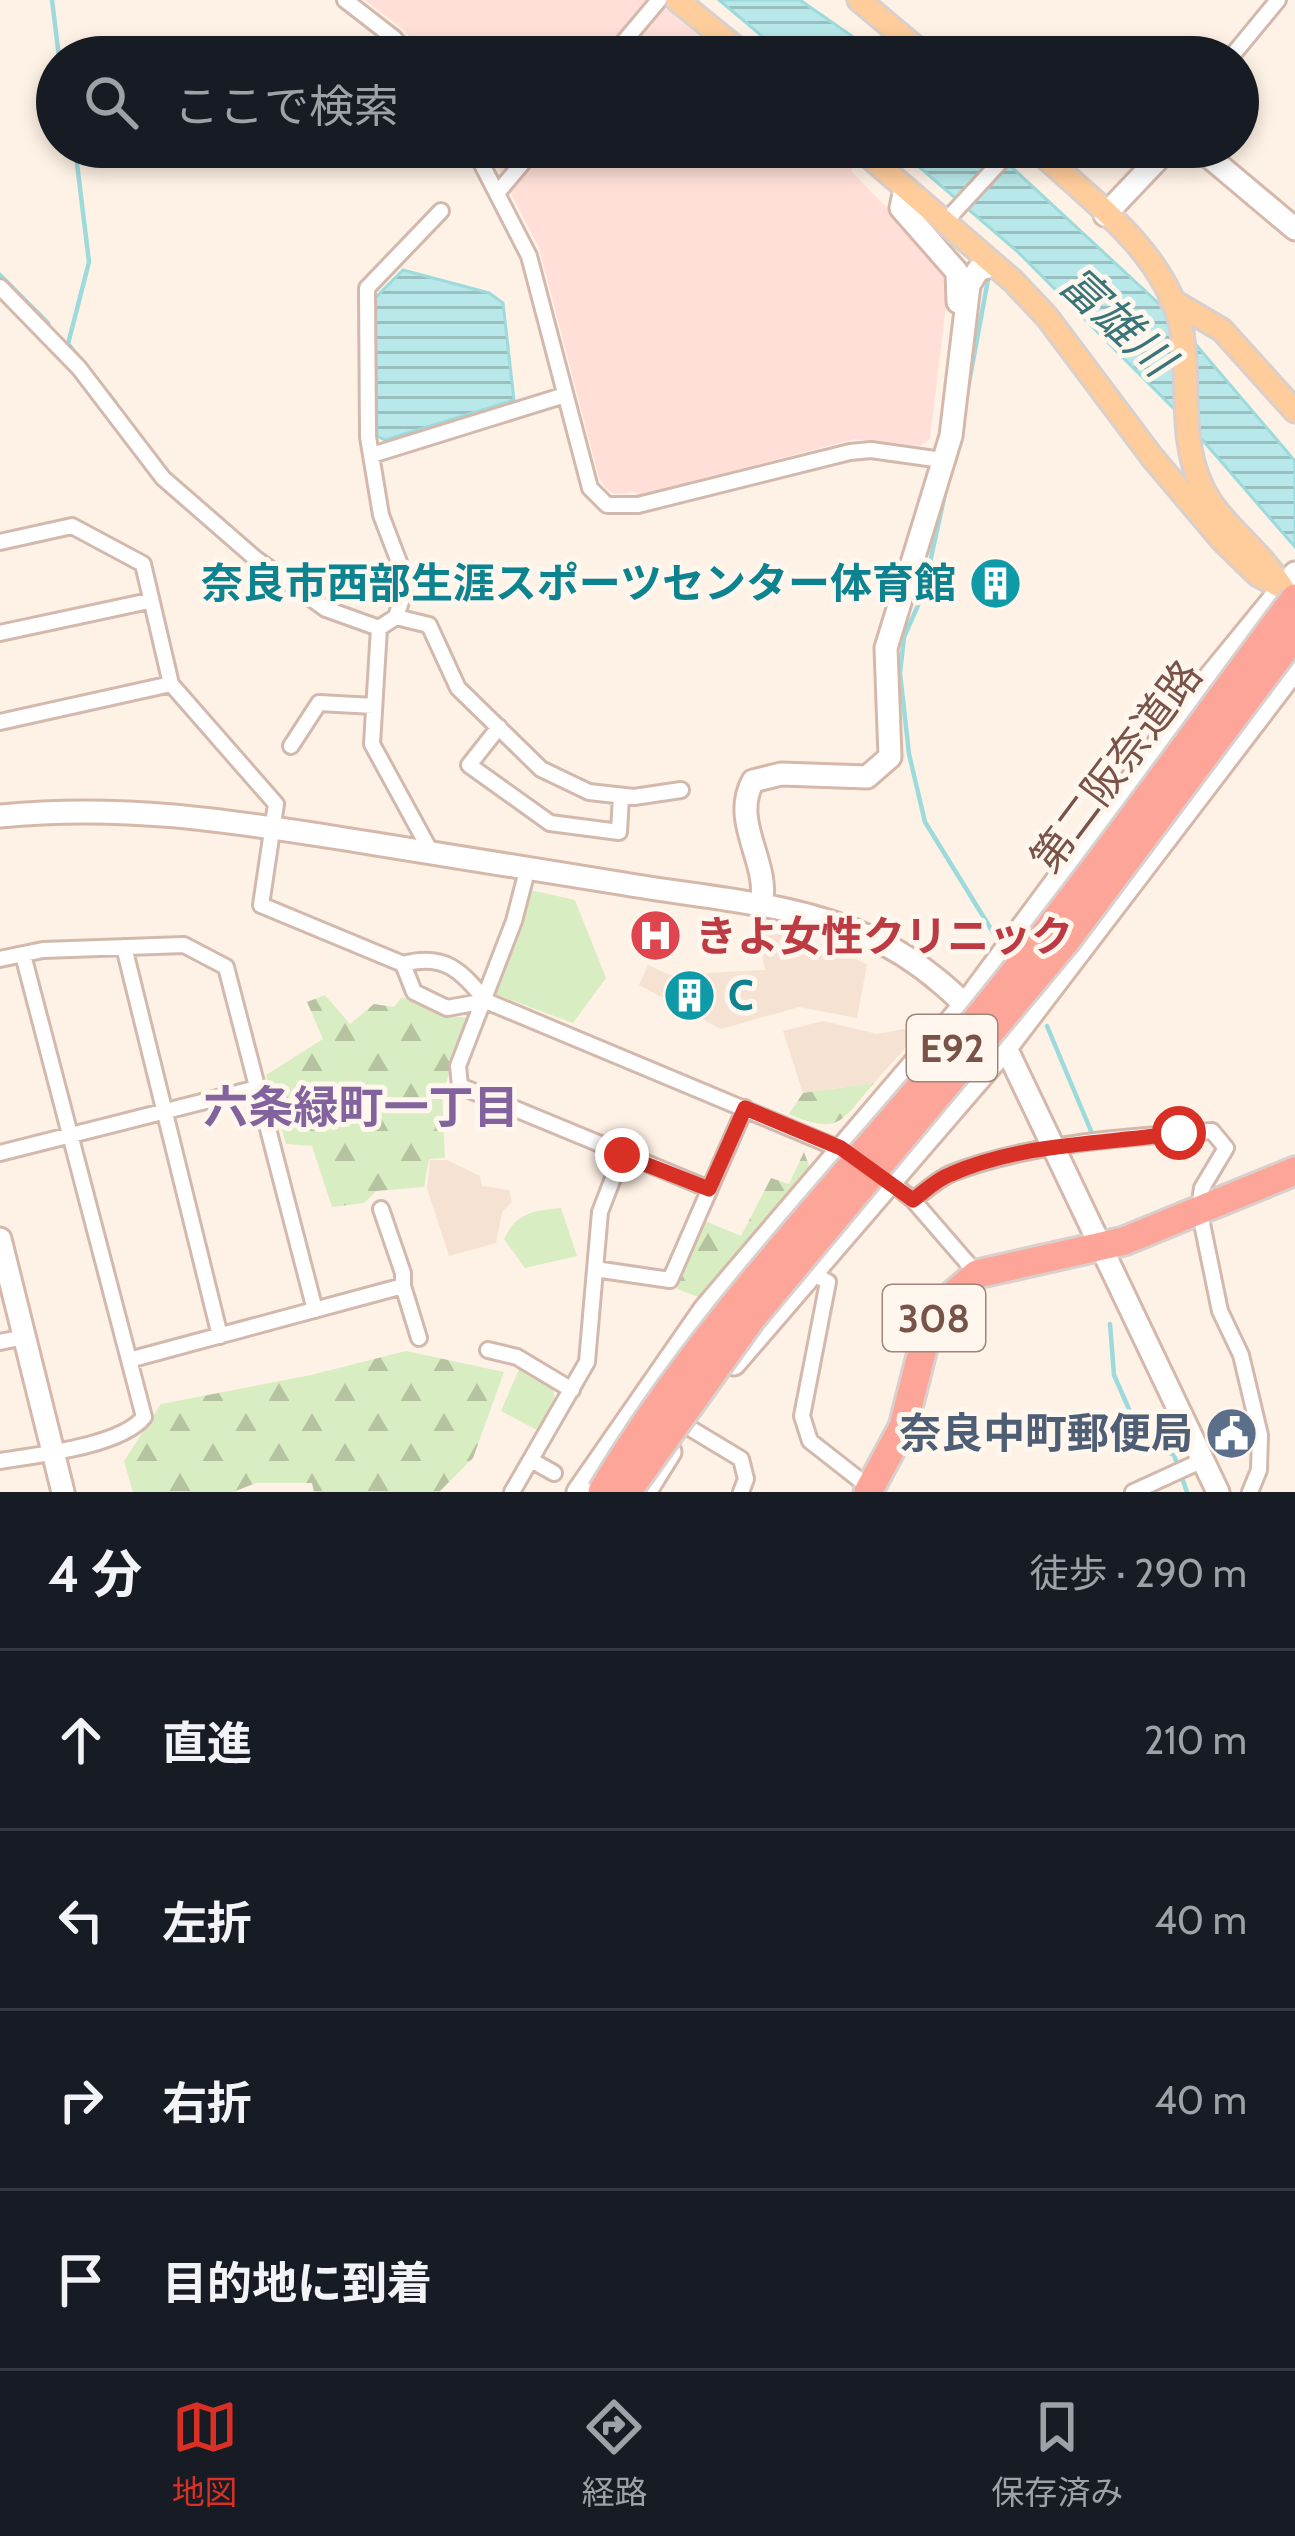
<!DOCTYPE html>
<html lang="ja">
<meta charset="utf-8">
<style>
body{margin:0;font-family:Cabin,"Noto Sans JP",sans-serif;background:#20242c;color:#f1f3f6}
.stop{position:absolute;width:36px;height:36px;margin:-27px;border:9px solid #d93025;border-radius:50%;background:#fff}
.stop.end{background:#d93025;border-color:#fff;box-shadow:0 3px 12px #0008}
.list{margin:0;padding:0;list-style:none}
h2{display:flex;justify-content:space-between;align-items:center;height:156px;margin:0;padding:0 48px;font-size:51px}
h2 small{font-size:39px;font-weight:400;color:#9ea1a6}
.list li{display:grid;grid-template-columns:78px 1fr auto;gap:36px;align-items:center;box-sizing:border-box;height:180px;padding:0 48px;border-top:3px solid #363941}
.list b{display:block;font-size:45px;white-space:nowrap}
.list em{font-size:39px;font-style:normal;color:#9ea1a6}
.icon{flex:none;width:66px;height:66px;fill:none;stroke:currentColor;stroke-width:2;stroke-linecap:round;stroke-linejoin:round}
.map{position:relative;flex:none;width:1295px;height:1492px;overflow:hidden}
.search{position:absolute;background:#171b24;box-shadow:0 6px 18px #0003;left:36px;right:36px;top:36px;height:132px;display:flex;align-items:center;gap:30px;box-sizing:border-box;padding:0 42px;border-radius:66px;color:#9ea1a6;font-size:45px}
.sheet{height:876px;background:#171b24}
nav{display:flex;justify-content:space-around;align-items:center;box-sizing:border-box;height:168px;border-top:3px solid #363941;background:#171b24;font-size:33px;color:#9ea1a6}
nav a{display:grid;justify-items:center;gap:6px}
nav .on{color:#d93025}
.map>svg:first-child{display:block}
.residential{fill:#f6e2d3}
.commercial{fill:#ffdfd8}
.forest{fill:url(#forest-firs)}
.green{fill:#d9edc2}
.water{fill:url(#water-rules);stroke:#9ddadc;stroke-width:3}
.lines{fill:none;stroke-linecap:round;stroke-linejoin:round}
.stream{stroke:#9ddadc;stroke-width:4.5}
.street-casing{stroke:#d3b9ad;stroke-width:20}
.secondary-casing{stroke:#d6b8aa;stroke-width:27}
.primary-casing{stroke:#d9cfcc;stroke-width:27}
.highway-casing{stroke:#d9cfcc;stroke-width:33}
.street{stroke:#fff;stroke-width:14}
.secondary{stroke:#fff;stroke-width:21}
.primary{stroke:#ffcd9b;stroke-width:21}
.highway{stroke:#fca598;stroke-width:27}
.highway-bridge-casing{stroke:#d9cfcc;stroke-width:33;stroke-linecap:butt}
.highway-bridge{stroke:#fca598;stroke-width:27}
.route{stroke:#d93025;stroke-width:15}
.labels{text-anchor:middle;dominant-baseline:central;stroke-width:10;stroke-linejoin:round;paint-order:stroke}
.shield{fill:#fff6ed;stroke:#a1847a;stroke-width:3}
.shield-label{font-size:39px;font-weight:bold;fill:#795348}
.culture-label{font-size:42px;font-weight:bold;fill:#0d838f;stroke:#fff6ed;text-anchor:end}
.street-label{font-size:42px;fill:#795348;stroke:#fff6ed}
.health-label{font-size:42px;font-weight:bold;fill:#be3a42;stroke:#fff6ed;text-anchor:start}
.service-label{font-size:42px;font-weight:bold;fill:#4e5e75;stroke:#fff6ed;text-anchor:end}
.water-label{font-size:45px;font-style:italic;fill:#387578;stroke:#fff6ed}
.neighbourhood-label{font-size:45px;font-weight:bold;fill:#82639d;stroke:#fff6ed}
</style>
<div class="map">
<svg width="1295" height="1492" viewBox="0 0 1295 1492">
<defs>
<pattern id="forest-firs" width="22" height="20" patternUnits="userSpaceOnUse" patternTransform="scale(3)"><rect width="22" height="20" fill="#d9edc2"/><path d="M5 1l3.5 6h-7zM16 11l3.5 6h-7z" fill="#b5c3a0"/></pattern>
<pattern id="water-rules" width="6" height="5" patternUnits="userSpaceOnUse" patternTransform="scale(3)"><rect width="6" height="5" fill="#b8e8e9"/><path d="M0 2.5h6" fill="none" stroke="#9abfbf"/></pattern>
</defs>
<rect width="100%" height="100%" fill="#fef1e5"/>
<path class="residential" d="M756 929 811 940 867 964 857 1018 799 1007 721 1029 639 985 648 965 670 975 765 970Z
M823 1021 877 1034 904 1029 913 1039 874 1083 803 1093 783 1031Z
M430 1160H447L480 1176 482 1186 509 1190 512 1202 502 1212 496 1243 449 1256 427 1188Z"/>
<path class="commercial" d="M365 0H656L724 57H426L405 31Z
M487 147H835L854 164 851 171 944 266 949 279 930 439 920 446 855 439 637 496 635 492 614 494 606 488 599 478 539 247Z"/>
<path class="forest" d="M325 995 350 1024 374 1004 394 1007 402 997 439 1014 467 1018 442 1096 445 1158 429 1159 424 1187 376 1191 364 1203 332 1207 312 1146 286 1144 266 1075 323 1039 307 1002Z
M874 1083C841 1121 840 1136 789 1114L803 1093Z
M804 1152 810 1168 701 1298 677 1289 705 1221 741 1236 771 1178 789 1184Z
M406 1351 504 1372 473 1458 439 1492H314L312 1483H256L233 1492H133L124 1461 161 1404 311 1375Z"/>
<path class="green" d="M530 890 575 900 606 978 573 1023 495 994Z
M561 1208 577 1256 525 1268 504 1239C517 1212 533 1211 561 1208Z
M520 1367 553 1387 555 1400 539 1431 501 1411Z"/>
<path class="water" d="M719 0H800L882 57H787Z
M896 147H990L1169 313 1295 461V547L1186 421 1018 252Z
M403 270 489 293 503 303 514 400 385 440 377 436 375 298Z"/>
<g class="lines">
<path class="stream" d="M52 0 59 57
M75 147 89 262 68 344 115 402
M0 275 48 323
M964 410 989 274
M948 480 923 594 904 637 900 673 909 754 925 822 999 942
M1047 1026 1091 1131
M1110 1324 1114 1375 1143 1441 1174 1455 1187 1492"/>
<defs>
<path id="street" d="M345 0 394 38 410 57
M611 57 659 0
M1231 57 1278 0
M473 147 529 256 590 488 607 505H638L850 452 871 450 942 460
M498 192 536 147
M943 224 1014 147
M0 287 79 368 163 478 256 559 326 609 379 628 396 617 407 583 381 515 368 437 367 288 441 211
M372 455 565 395
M0 542 72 526 143 564 171 684 276 804 261 905 403 964
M396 617 429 625 458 688 541 769 589 792 634 797 681 790
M379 628 372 744 431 852
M0 633 149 601
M0 722 171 684
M499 727 469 765 550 823 619 832 621 796
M291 746 319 703 374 706
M528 867 514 921 458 1066 460 1086 709 1189
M124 947 220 1336
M0 959 43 950 184 945 226 967 315 1310
M486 1001 447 1008 414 992 403 964C444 953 461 970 486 1001L847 1152
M0 1153 257 1088
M886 1178 913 1200 977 1274
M913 1200C925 1191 938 1179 952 1173 1029 1143 1129 1137 1212 1131L1226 1148 1202 1188 1199 1209 1220 1311 1241 1355 1260 1435 1259 1470 1250 1492
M381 1209 403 1273V1286
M595 1269 670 1280 745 1108
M810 1272 828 1282 802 1416 810 1441 870 1488
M0 1342 25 1337
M488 1350 517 1357 572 1390
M129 1360 403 1286 419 1338
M688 1427 741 1459 746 1479 741 1492
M531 1460 554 1473
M0 1461C37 1455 121 1446 144 1417L23 955
M512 1492 587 1362 600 1212 622 1155
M1133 1492 1201 1461"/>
<path id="secondary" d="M1183 147 1197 148 1207 155 1295 229
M905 189 901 208 957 272 958 302
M1105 215 1160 157 1181 147
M0 816C122 804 225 820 345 839 438 854 531 868 625 884 705 898 790 902 865 935 922 959 966 1003 1006 1048L1218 1492
M761 905C771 863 730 823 753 781L781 774 867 777 890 757 886 648 951 436 969 285 978 270 993 265
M0 1239 63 1492
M734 1364 1006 1048 1295 669
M578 1492 705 1309 966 1003 1187 705 1295 573
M645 1492 670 1452"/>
<path id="primary" d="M677 0 747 57
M859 0 927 57
M858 147 1013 281 1047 317 1152 457 1222 540 1258 575 1283 588
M1034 147C1086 196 1162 249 1180 322 1192 377 1177 434 1202 487 1220 525 1261 550 1282 587
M1171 300 1222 330 1295 411"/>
<path id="highway" d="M868 1492 903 1427 928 1328 944 1303 977 1274 1124 1241 1295 1171"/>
</defs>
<use href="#street" class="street-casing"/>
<use href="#secondary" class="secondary-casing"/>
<use href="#primary" class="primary-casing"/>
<use href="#highway" class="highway-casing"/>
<use href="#street" class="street"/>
<use href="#secondary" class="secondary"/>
<use href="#primary" class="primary"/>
<use href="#highway" class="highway"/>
<defs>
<path id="highway-bridge" d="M602 1492C701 1325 841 1184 964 1035 1080 894 1186 744 1295 598
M627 1492 751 1319 1066 941 1295 635"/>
</defs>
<use href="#highway-bridge" class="highway-bridge-casing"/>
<use href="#highway-bridge" class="highway-bridge"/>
</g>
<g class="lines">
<path class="route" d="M622 1155 709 1189 745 1108 841 1148 913 1200C925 1191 937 1179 951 1174 1023 1143 1102 1144 1179 1133"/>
</g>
<defs>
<symbol id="building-disc" viewBox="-11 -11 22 22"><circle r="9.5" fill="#0f9aa8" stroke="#fff6ed"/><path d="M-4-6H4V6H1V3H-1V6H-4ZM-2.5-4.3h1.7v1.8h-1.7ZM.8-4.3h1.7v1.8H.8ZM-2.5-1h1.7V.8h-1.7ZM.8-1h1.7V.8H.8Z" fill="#fff"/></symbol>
<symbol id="hospital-disc" viewBox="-11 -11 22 22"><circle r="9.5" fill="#e0444e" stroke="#fff6ed"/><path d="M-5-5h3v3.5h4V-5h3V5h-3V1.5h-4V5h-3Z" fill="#fff"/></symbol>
<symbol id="civic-disc" viewBox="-11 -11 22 22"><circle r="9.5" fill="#5c6f8a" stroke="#fff6ed"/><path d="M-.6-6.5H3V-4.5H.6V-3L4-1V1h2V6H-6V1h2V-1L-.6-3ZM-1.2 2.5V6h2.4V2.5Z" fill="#fff"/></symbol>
</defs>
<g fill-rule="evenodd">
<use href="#building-disc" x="966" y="554" width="59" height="59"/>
<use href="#hospital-disc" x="626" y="906" width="59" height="59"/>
<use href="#building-disc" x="660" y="966" width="59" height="59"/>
<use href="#civic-disc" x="1202" y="1404" width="59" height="59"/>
</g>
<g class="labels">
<g class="shield">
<rect x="907" y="1015" width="90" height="66" rx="9"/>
<rect x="883" y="1285" width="102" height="66" rx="9"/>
</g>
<g class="shield-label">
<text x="952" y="1048">E92</text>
<text x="934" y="1318">308</text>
</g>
<g class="culture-label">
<text x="956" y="583">奈良市西部生涯スポーツセンター体育館</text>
<text x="728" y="995" text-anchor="start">C</text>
</g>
<g class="street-label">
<text transform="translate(1116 766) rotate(-53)">第二阪奈道路</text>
</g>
<g class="health-label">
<text x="695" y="936">きよ女性クリニック</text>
</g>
<g class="service-label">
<text x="1193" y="1433">奈良中町郵便局</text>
</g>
<g class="water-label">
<text transform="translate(1117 321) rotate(43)">富雄川</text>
</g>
<g class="neighbourhood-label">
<text x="361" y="1107">六条緑町一丁目</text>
</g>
</g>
</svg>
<div class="stop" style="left:1179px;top:1133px"></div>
<div class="stop end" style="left:622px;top:1155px"></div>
<div class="search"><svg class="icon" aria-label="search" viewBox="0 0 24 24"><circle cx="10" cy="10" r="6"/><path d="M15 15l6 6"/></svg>ここで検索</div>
</div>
<section class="sheet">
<h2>4 分<small>徒歩 · 290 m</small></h2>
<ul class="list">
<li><svg class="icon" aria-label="ahead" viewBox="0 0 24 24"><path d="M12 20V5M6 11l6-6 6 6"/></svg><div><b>直進</b></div><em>210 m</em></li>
<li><svg class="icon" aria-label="left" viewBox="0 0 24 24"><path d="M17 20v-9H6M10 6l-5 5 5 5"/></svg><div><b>左折</b></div><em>40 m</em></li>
<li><svg class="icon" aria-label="right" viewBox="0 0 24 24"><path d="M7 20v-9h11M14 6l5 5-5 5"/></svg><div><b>右折</b></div><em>40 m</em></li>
<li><svg class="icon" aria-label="arrive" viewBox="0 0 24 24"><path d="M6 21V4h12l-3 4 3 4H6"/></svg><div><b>目的地に到着</b></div></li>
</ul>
</section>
<nav>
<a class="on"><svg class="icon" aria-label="map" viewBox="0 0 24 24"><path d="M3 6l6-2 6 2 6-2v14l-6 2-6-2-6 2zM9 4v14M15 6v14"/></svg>地図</a>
<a><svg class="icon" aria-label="directions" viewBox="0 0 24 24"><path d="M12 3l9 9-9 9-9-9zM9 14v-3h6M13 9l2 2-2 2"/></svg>経路</a>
<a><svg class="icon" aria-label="saved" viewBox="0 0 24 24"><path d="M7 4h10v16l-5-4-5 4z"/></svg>保存済み</a>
</nav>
